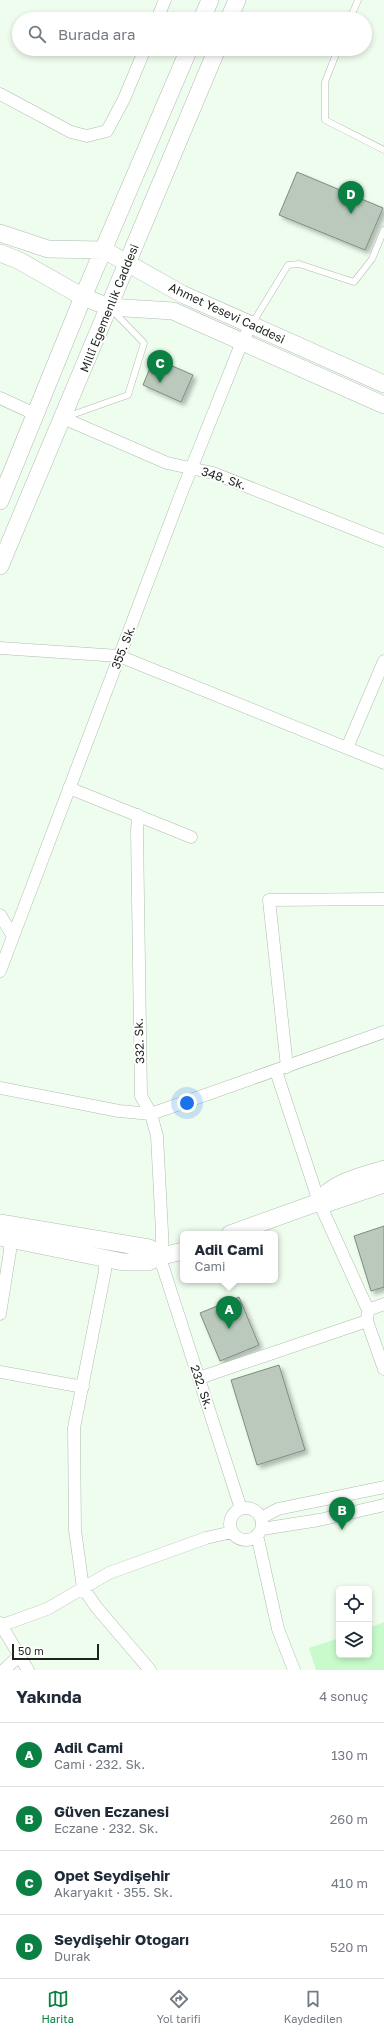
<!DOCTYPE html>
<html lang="tr">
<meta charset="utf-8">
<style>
body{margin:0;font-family:"Golos Text",sans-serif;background:#f6f6f7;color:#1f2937}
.controls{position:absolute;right:12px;bottom:12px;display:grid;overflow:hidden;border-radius:6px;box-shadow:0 2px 6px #0003}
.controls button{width:36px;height:36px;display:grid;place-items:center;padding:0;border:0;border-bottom:1px solid #e0e1e3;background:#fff;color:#1f2937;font:20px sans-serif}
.scale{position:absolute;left:12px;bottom:10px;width:87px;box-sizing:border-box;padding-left:4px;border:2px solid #1e231e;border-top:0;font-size:11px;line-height:14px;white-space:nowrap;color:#1e231e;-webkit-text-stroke:3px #fff;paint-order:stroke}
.you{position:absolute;left:187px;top:1103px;width:14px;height:14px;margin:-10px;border:3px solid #fff;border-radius:50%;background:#1a73e8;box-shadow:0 0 0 6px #1a73e833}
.badge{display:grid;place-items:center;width:26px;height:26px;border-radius:50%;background:#0b8043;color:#fff;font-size:13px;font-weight:700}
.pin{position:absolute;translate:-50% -33px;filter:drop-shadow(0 1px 2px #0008)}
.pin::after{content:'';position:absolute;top:21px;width:14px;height:12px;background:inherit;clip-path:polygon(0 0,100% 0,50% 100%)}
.popup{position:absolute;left:180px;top:1231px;width:98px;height:52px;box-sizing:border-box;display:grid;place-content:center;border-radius:6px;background:#fff;filter:drop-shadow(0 1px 3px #0005);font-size:13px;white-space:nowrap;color:#747a83}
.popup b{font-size:15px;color:#1f2937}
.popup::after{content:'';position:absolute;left:50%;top:100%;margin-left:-8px;border:8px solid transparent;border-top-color:#fff}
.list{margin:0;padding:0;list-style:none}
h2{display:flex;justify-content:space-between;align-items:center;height:52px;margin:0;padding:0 16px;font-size:17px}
h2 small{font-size:13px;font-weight:400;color:#747a83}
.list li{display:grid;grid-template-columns:26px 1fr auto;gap:12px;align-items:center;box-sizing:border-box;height:64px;padding:0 16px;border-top:1px solid #e0e1e3}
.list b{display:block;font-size:15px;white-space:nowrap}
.list p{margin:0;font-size:13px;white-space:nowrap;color:#747a83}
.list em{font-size:13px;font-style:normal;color:#747a83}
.icon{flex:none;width:22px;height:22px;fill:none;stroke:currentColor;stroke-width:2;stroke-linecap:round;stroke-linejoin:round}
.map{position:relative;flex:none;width:384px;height:1670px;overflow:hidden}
.search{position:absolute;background:#fff;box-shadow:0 2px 6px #0003;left:12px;right:12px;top:12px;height:44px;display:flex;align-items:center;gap:10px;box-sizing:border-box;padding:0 14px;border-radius:22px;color:#747a83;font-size:15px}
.sheet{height:308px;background:#fff}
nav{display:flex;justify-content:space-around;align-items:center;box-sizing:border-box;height:56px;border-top:1px solid #e0e1e3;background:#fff;font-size:11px;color:#747a83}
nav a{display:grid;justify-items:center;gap:2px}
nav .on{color:#0b8043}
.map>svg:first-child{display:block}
.green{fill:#c8facb}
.building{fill:#bbc9bc;stroke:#7f8c80;filter:url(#shadow)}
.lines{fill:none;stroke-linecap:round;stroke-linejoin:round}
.lane-casing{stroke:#afbdb0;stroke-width:7}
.street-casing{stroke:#afbdb0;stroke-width:13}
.secondary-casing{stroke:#afbdb0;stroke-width:18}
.lane{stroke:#fff;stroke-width:6}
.street{stroke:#fff;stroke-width:12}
.secondary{stroke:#fff;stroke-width:17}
.labels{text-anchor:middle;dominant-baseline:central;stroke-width:4;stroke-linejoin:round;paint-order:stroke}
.street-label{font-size:12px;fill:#1e231e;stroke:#fff}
</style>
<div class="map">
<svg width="384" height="1670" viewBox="0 0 384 1670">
<defs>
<filter id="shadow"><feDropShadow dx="3.5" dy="3.5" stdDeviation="2" flood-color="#0004"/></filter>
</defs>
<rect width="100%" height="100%" fill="#effdef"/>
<path class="green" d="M384 1622V1670H316L309 1648 339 1638V1655H369V1628Z"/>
<path class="building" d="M297 172 383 208 365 250 279 215Z
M154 358 193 375 181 402 143 385Z
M384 1226V1287L371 1291 354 1236Z
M239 1297 259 1345 220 1361 200 1313Z
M279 1365 305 1450 257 1465 231 1380Z"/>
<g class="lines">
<defs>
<path id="lane" d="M350 19 358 0
M338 49 325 82V120L384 150
M252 324 288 265 299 264 354 282 372 259 384 230
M66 417 128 395 144 343 113 311"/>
<path id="street" d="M157 19 165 0
M0 94 71 132 87 136 107 131 124 99 145 49
M0 398 35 414
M63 418 167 463 213 473 384 541
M0 648 119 656 384 763
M347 748 384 661
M69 788 191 837
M138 815 137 832 141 1096 151 1114 157 1136 162 1232V1264L241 1509
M0 915 13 936
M0 971 181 494 242 342 251 325
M287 1067 269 900 384 899
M276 1071 319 1202 368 1310 384 1304
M0 1088 119 1111 151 1114 384 1032
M105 1258V1271L74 1428 75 1530 83 1588 97 1608 150 1670
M0 1314 10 1251 9 1239
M367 1321 384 1369
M0 1372 83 1387
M199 1378 367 1321 368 1310
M230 1524a16 16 0 1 1 32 0a16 16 0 1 1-32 0Z
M261 1518 278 1509 384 1487
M262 1529 319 1520 384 1505
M257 1535 278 1629 294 1670
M0 1623 28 1670
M0 1626 47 1609 109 1573 206 1538 232 1532
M4 1670 20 1655"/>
<path id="secondary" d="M202 19 210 0
M229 19 237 0
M0 233 48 249 104 250 182 294 384 384
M0 253 20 261 83 297 109 307 173 311 384 405
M0 501 83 297 189 49
M0 566 217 49
M319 1202C331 1182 363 1176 384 1169
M0 1223 149 1248 162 1256
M230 1234 319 1202 328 1203 384 1184
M0 1237 123 1262H148L162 1256 183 1251"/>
</defs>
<use href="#lane" class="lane-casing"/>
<use href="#street" class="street-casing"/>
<use href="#secondary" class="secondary-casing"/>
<use href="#lane" class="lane"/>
<use href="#street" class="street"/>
<use href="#secondary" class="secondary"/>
</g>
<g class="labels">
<g class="street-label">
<text transform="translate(109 308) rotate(-68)">Millî Egemenlik Caddesi</text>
<text transform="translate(227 313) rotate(25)">Ahmet Yesevi Caddesi</text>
<text transform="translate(224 478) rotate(19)">348. Sk.</text>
<text transform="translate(123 647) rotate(-69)">355. Sk.</text>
<text transform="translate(139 1041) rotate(-92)">332. Sk.</text>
<text transform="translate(202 1387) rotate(71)">232. Sk.</text>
</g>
</g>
</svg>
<div class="controls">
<button><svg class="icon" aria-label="locate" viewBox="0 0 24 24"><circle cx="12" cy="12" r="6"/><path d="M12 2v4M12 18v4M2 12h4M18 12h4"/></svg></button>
<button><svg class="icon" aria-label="layers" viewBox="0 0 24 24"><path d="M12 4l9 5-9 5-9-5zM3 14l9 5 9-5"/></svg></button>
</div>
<div class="scale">50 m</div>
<div class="you"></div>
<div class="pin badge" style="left:229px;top:1329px">A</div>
<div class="popup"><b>Adil Cami</b>Cami</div>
<div class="pin badge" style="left:342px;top:1530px">B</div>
<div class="pin badge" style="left:160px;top:383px">C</div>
<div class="pin badge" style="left:351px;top:214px">D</div>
<div class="search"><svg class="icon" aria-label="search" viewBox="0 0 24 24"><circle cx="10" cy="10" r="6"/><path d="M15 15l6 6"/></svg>Burada ara</div>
</div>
<section class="sheet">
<h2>Yakında<small>4 sonuç</small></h2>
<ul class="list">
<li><span class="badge">A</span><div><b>Adil Cami</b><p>Cami · 232. Sk.</p></div><em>130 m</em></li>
<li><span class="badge">B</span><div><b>Güven Eczanesi</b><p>Eczane · 232. Sk.</p></div><em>260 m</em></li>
<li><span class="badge">C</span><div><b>Opet Seydişehir</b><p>Akaryakıt · 355. Sk.</p></div><em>410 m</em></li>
<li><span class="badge">D</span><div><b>Seydişehir Otogarı</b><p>Durak</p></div><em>520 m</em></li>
</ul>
</section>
<nav>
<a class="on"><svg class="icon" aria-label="map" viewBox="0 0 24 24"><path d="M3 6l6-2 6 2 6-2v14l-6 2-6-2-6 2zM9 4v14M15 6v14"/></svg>Harita</a>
<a><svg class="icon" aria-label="directions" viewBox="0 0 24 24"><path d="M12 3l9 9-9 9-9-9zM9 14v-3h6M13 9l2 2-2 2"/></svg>Yol tarifi</a>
<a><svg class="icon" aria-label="saved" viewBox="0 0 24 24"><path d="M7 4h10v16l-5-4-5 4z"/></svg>Kaydedilen</a>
</nav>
